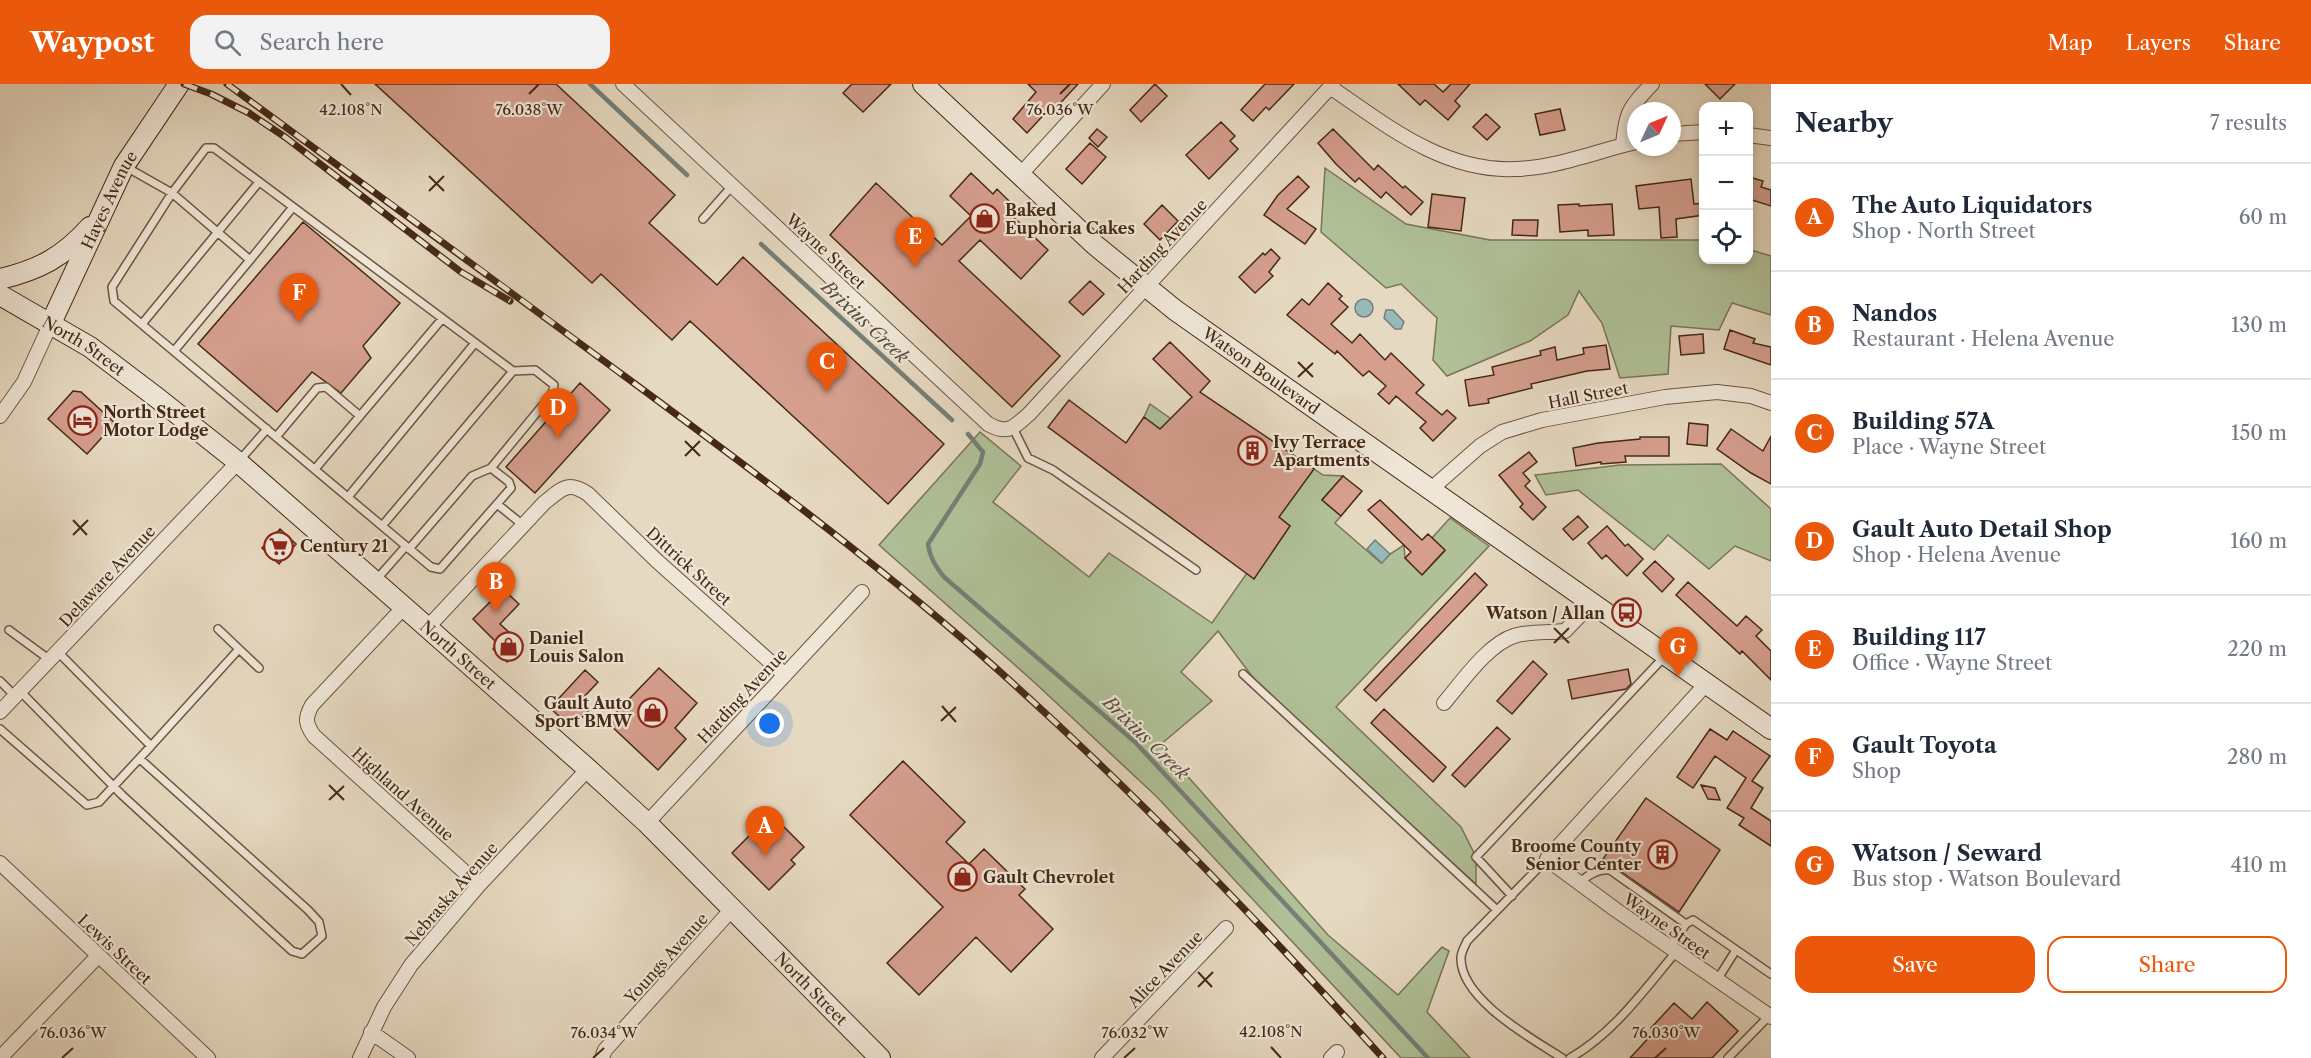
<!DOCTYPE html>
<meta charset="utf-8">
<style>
body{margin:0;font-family:"Libre Caslon Text",serif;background:#f2f2f3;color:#1f2937}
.controls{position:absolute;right:18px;top:18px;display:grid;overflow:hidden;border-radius:12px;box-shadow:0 3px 9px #0003}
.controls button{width:54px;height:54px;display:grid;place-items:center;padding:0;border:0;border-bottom:2px solid #e0e1e3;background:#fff;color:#1f2937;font:30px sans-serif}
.compass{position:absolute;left:1627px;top:18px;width:54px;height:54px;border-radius:50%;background:#fff;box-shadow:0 3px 9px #0003;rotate:46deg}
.you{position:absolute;left:770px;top:640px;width:21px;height:21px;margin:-15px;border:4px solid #fff;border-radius:50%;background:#1a73e8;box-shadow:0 0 0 9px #1a73e833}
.badge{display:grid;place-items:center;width:39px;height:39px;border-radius:50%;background:#ea580c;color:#fff;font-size:20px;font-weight:700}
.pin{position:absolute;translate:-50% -50px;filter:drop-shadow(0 2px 3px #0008)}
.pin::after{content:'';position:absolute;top:32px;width:21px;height:18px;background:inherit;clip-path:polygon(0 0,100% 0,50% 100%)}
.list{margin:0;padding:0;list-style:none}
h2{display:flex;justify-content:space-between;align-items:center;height:78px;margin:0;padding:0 24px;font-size:26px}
h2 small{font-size:20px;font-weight:400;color:#747a83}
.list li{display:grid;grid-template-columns:39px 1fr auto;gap:18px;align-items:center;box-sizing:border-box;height:108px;padding:0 24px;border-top:2px solid #e0e1e3}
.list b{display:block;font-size:22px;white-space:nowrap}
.list p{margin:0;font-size:20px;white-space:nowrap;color:#747a83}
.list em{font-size:20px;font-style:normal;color:#747a83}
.actions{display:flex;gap:12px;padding:18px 24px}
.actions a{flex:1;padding:14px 0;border:2px solid #ea580c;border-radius:18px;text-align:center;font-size:21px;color:#ea580c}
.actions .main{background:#ea580c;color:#fff}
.icon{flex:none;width:33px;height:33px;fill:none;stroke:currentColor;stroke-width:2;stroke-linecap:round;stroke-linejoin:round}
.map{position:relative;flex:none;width:1771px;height:974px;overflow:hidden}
header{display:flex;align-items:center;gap:36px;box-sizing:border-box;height:84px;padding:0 30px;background:#ea580c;color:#fff}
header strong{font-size:28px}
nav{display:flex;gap:33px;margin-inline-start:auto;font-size:21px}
.search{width:420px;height:54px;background:#f2f2f3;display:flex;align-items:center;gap:15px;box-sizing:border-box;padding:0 21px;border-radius:18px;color:#747a83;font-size:22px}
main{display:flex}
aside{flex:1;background:#fff}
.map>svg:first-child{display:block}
.green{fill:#b0c097;stroke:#7a7456;stroke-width:1.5}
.water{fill:#97b9b9;stroke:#767f77;stroke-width:1.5}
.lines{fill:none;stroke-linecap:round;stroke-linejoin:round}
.stream{stroke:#767f77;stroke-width:4.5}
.building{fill:#d59e8d;stroke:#452915;stroke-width:1.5}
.lane-casing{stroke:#6d5540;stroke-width:10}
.street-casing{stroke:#6d5540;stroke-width:16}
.secondary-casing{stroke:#452915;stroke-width:22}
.lane{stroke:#efe6d7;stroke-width:7}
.street{stroke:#efe6d7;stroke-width:14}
.secondary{stroke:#efe6d7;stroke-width:20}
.rail-casing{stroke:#452915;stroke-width:7}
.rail{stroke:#efe6d7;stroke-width:4.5;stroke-dasharray:14;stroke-linecap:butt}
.ticks{fill:none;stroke:#452915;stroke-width:2}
.labels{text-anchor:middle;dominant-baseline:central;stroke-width:4.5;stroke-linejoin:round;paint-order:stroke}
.street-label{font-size:16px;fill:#452915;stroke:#efe6d7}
.poi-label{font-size:16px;font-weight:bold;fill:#452915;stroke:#efe6d7;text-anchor:start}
.water-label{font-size:18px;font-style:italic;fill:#5a4d3e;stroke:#efe6d7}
.ticks-label{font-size:15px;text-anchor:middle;fill:#452915;stroke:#efe6d7;stroke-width:4.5;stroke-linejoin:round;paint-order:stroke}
</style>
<header>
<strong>Waypost</strong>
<div class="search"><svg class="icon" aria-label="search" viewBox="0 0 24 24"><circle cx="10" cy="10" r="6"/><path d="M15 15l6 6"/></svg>Search here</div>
<nav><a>Map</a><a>Layers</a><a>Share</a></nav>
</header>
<main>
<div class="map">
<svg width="1771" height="974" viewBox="0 0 1771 974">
<rect width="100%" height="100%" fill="#e6d9c1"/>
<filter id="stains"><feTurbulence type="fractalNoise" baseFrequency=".00333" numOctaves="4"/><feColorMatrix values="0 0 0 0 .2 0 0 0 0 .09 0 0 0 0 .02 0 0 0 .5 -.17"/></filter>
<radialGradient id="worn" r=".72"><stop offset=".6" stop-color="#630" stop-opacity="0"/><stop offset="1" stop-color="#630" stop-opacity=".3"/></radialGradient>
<path class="green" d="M1325 84 1406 140 1490 156H1700L1703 154 1704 176H1748L1749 149 1752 151 1751 166 1771 172V231L1732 219 1719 246 1671 242 1668 290 1620 294 1602 239 1579 207 1568 231 1530 257 1447 292 1433 276 1437 234 1401 200 1386 204 1321 148Z
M1150 320 1289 418 1314 385 1323 391 1343 392 1322 416 1341 432 1335 439 1381 479 1390 470 1404 461 1405 474 1423 490 1445 467 1432 454 1450 434 1489 462 1336 623 1461 743 1476 773V800L1269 615 1218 547 1181 588 1212 617 1160 661 1328 851 1398 911 1442 863 1449 867 1427 928 1470 974H1401L1157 713 1034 598 879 461 980 348 1021 382 993 418 1089 493 1109 469 1212 539 1247 489 1254 494 1290 442 1144 333Z
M1721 380 1771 425V477L1735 462 1709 485 1668 451 1654 466 1578 406 1546 411 1535 391 1620 381Z"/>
<path class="water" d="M1355 224a9 9 0 1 1 18 0a9 9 0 1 1-18 0Z
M1386 226H1393L1404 238 1401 245H1395L1384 234Z
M1375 456 1390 470 1382 479 1367 465Z"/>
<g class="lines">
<path class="stream" d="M590 0 687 91
M761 160 952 336
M968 350 983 368 980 380 928 460C930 474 936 483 944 493L1135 658 1428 974"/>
</g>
<path class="building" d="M375 0H556L675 111 649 139 717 201 743 173 944 360 888 420 690 237 672 256 601 190 592 199Z
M852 0H891L863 28 843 9Z
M1028 0H1078L1053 27 1050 24 1027 49 1013 35 1036 8Z
M1155 0 1167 12 1141 38 1130 26Z
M1265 0H1294L1269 26 1266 23 1253 37 1241 26Z
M1398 0H1434L1443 8 1451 0H1470L1455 17 1460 22 1448 36 1425 16 1420 21Z
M1705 0H1735L1720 15Z
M1560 25 1565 46 1540 51 1535 30Z
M1486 30 1500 43 1487 56 1473 43Z
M1221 38 1235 52 1230 57 1238 65 1209 95 1186 71Z
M1097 45 1107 53 1098 63 1089 54Z
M1333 45 1374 86 1378 81 1403 104 1405 102 1423 118 1411 131 1386 108 1381 114 1359 94 1355 98 1336 80 1318 59Z
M1090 59 1106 73 1082 100 1066 85Z
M971 89 993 110 997 105 1014 122 1008 128 1048 166 1021 195 980 156 959 177 1060 272 1012 323 830 151 876 99 942 161 971 132 950 112Z
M1298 92 1309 103 1287 125 1316 145 1305 160 1264 131 1278 111Z
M1749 93 1763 97 1761 103 1771 106V122L1749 115Z
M1691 95 1694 120 1704 119V131L1676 135 1677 153 1661 154 1659 123 1639 125 1636 102Z
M1432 110 1465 114 1461 147 1428 143Z
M1579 120V122L1612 120 1614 151 1588 152V146L1560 148 1558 121Z
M1162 121 1178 137 1160 156 1144 140Z
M1513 136H1538L1537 152 1512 151Z
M303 138 400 219 363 262 371 274 341 309 312 288 277 328 198 260Z
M1271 165 1280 174 1269 188 1273 192 1255 209 1239 193 1263 169 1265 171Z
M1090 197 1104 210 1083 231 1069 218Z
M1328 199 1342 212 1339 215 1348 223 1331 240 1352 259 1360 250 1385 276 1391 269 1424 301 1416 309 1442 331 1447 326 1456 334 1433 357 1420 344 1426 338 1396 312 1389 320 1378 310 1386 302 1369 287 1363 292 1337 267 1335 270 1287 231 1302 215 1309 221Z
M1730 246 1755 255 1753 259 1771 263V281L1724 265Z
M1703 250 1704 269 1681 271 1679 252Z
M1170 258 1210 297 1200 308 1314 385 1279 433 1290 442 1254 495 1048 343 1069 316 1126 359 1144 333 1160 345 1192 313 1153 275Z
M1606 261 1610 285 1587 287 1531 300 1532 304 1488 315 1489 319 1469 322 1465 296 1494 291 1492 283 1541 271 1540 267 1555 263 1557 276 1584 270 1583 264Z
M580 299 610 326 535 409 506 383Z
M73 307 81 308 115 339 87 370 48 335Z
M1689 339 1708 341 1707 362 1687 360Z
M1731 345 1763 367 1771 352V400L1751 389 1717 365Z
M1640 353H1669V372H1625L1626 378 1601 380V378L1576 382 1573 364 1598 359 1640 355Z
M1529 368 1537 378 1523 389 1530 397 1525 402 1546 423 1533 436 1520 423 1523 420 1499 391Z
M1343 392 1362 407 1341 432 1322 416Z
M1380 416 1422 456 1428 450 1445 466 1422 491 1405 474 1411 468 1368 426Z
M1578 432 1588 443 1573 456 1563 445Z
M1607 442 1625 462 1628 460 1643 475 1627 492 1606 471 1602 475 1588 459Z
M280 445 296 460 279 480 262 464Z
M1655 477 1674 495 1662 508 1643 489Z
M1475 489 1487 501 1376 617 1364 606Z
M1688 498 1737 542 1746 532 1762 546 1756 552 1771 567V596L1742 567 1740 570 1676 511Z
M503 505 519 520 500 540 523 561 507 578 493 565 498 560 473 535Z
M1533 577 1547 590 1512 630 1497 617Z
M659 584 697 619 675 644 686 655 658 686 607 638Z
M1628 585 1631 600 1626 605 1572 615 1568 596Z
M585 586 598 598 581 616 590 625 572 644 550 624Z
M1384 625 1446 683 1433 698 1371 639Z
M1497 643 1510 655 1465 703 1452 691Z
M1710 645 1727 656 1733 647 1770 672 1752 697 1763 704 1751 724 1771 737V762L1739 741 1744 734 1727 724 1746 694 1715 672 1693 704 1677 693Z
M903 677 965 738 946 758 969 780 984 765 1025 805 1019 811 1053 845 1011 888 976 853 919 911 887 879 943 823 850 731Z
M1701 701 1715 704 1720 716 1708 715Z
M1646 714 1720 766 1679 828 1603 775Z
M776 735 804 763 791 776 795 780 769 806 732 769 757 744 762 749Z
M1707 918 1738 947 1712 974H1630L1655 947 1651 944 1674 919 1692 935Z"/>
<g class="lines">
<defs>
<path id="lane" d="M126 83 172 109 206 64H214L513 287 535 286 554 301 552 310 491 384 509 398 511 404 440 485 431 483 114 217 112 203 172 109 250 176 293 123
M703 135 732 102
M142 240 259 98
M174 267 250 176
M1013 344 1028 374 1053 386 1196 486
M276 353 317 304 326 303 360 332
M239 377 267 345
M315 385 442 235
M348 413 475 259
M497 420 523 441
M382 442 513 287
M409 465 472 392 491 384
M376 496 406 462
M9 546 50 576
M239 565 259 584
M1243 590 1497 826
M0 597 15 612
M20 607 122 711 292 867 302 870 322 852 319 838 308 826 140 675
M0 645 87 721 99 718 151 662 58 568
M151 662 239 565 218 545
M1547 775 1467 857C1465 862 1461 868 1461 874 1460 915 1531 954 1562 974
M1579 799C1588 791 1598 784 1610 786L1686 840
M1512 812 1476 773 1664 573
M1670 863 1686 840 1693 836 1771 890
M1717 896 1736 866
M1570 974C1613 950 1645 905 1676 868
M1728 974 1769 932"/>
<path id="street" d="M623 0 988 340C1008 351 1013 344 1029 330L1333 0
M1330 3C1386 41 1443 88 1515 85 1556 84 1597 67 1636 58
M1672 50 1704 48
M1748 51 1771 54
M1623 61C1626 28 1629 24 1652 0
M1020 91 1103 0
M0 332 24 298 51 239
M1430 406 1480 362 1502 348 1542 336 1665 313 1717 308 1751 312 1771 319
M404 523 312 621C305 634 305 639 314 652L479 801
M428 543 544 419C562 405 567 396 588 410L657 477 785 591
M1707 599 1547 775 1616 826 1771 933
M1444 619C1462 598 1488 560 1514 552 1529 547 1549 549 1565 547L1591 520
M0 628 238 378
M647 739 862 508
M0 779 208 974
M371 948 408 974
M0 974 98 872
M360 974 384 923 411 881 479 801 588 685
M602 974 605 966 733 824
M1102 974 1226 844
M1331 974 1337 968"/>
<g id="secondary">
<path id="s1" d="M923 0 1095 161 1175 226 1771 645"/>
<path d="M0 195C39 186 63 173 90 143"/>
<path id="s2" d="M0 211 90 263 156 313 238 378 404 523 588 685 647 739 880 974"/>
<path id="s3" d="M51 239 124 82 179 0"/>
</g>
</defs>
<use href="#lane" class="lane-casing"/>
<use href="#street" class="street-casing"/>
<use href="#secondary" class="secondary-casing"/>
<use href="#lane" class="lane"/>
<use href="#street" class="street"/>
<use href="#secondary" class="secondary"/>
<defs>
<path id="rail" d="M184 0 211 10 249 29 285 53 461 188 510 217
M227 0C354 93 481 186 608 280 734 373 861 466 980 570 1123 696 1255 833 1383 974"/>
</defs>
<use href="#rail" class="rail-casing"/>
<use href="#rail" class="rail"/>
</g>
<path class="ticks" d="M341 0 351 11M529 10 539 0M1060 10 1070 0M429 92 444 107M429 107 444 92M1298 278 1313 293M1298 293 1313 279M685 357 700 372M685 372 700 357M73 436 87 451M73 451 88 436M1554 544 1569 559M1554 559 1569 544M942 622 956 638M941 637 956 623M329 701 344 716M329 716 344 702M1198 888 1212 903M1198 903 1213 888M1271 963 1281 974M62 974 73 964M593 974 604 964M1124 974 1135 964M1655 974 1666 964"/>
<defs>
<symbol id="shop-ring" viewBox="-11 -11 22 22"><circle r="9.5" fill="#efe6d7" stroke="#8f2418" stroke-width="1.5"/><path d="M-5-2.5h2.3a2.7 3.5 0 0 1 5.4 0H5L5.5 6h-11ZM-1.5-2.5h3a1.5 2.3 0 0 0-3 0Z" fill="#8f2418"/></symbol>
<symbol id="hotel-ring" viewBox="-11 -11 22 22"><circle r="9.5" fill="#efe6d7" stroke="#8f2418" stroke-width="1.5"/><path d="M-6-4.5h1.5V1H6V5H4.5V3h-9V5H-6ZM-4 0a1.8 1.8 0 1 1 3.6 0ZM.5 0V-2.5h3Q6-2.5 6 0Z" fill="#8f2418"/></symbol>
<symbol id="building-ring" viewBox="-11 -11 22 22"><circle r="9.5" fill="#efe6d7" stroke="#8f2418" stroke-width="1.5"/><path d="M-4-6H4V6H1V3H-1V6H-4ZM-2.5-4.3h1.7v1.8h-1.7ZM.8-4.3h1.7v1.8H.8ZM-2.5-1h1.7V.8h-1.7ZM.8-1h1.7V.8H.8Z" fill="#8f2418"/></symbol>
<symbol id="supermarket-ring" viewBox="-11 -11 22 22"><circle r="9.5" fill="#efe6d7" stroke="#8f2418" stroke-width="1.5"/><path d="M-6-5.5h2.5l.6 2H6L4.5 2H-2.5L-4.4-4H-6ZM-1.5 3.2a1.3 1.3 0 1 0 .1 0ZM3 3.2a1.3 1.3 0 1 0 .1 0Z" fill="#8f2418"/></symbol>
<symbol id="bus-ring" viewBox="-11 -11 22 22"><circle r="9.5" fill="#efe6d7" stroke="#8f2418" stroke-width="1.5"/><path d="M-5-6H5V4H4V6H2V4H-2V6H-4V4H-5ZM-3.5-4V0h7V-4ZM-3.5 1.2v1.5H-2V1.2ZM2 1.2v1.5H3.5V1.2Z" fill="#8f2418"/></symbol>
</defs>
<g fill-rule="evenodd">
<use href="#shop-ring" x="968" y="118" width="33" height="33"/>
<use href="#hotel-ring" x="66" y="320" width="33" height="33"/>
<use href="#building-ring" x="1236" y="350" width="33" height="33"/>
<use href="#supermarket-ring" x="262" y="446" width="33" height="33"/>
<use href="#bus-ring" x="1610" y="512" width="33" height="33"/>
<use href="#shop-ring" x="492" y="546" width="33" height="33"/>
<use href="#shop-ring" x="636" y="612" width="33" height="33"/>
<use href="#building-ring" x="1646" y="754" width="33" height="33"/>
<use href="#shop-ring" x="946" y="776" width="33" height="33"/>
</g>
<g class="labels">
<g class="street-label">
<text stroke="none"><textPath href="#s3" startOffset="136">Hayes Avenue</textPath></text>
<text transform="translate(1162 162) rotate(-47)">Harding Avenue</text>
<text transform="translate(826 167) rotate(43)">Wayne Street</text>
<text stroke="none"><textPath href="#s2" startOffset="98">North Street</textPath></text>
<text stroke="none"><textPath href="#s1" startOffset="444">Watson Boulevard</textPath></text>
<text transform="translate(1588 311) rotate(-11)">Hall Street</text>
<text transform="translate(689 482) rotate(42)">Dittrick Street</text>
<text transform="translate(107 492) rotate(-47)">Delaware Avenue</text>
<text stroke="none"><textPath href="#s2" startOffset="584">North Street</textPath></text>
<text transform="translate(742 612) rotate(-47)">Harding Avenue</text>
<text transform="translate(403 710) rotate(42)">Highland Avenue</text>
<text transform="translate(451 810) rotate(-49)">Nebraska Avenue</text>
<text transform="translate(1667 842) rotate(35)">Wayne Street</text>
<text transform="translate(115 865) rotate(43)">Lewis Street</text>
<text transform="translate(666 874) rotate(-48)">Youngs Avenue</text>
<text transform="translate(1165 885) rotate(-46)">Alice Avenue</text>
<text stroke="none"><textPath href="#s2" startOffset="1070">North Street</textPath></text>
</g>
<g class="poi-label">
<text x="1005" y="126">Baked<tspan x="1005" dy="18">Euphoria Cakes</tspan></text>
<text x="103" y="328">North Street<tspan x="103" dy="18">Motor Lodge</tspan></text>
<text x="1273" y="358">Ivy Terrace<tspan x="1273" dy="18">Apartments</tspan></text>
<text x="300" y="462">Century 21</text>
<text x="1605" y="529" text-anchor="end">Watson / Allan</text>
<text x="529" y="554">Daniel<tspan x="529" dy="18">Louis Salon</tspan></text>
<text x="632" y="619" text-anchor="end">Gault Auto<tspan x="632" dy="18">Sport BMW</tspan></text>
<text x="1641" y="762" text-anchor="end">Broome County<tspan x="1641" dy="18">Senior Center</tspan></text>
<text x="983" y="793">Gault Chevrolet</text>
</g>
<g class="water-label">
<text transform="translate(865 238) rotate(43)">Brixius Creek</text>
<text transform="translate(1146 654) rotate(44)">Brixius Creek</text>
</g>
</g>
<g class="ticks-label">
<text x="529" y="31">76.038°W</text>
<text x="1060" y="31">76.036°W</text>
<text x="351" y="31">42.108°N</text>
<text x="1271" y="953">42.108°N</text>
<text x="73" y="954">76.036°W</text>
<text x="604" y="954">76.034°W</text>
<text x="1135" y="954">76.032°W</text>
<text x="1666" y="954">76.030°W</text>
</g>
<rect width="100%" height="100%" filter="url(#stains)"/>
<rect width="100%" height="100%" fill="url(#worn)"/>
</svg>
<div class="controls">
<button>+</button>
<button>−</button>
<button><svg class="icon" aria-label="locate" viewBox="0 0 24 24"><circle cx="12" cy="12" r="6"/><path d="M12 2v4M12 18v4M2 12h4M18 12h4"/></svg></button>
</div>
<svg class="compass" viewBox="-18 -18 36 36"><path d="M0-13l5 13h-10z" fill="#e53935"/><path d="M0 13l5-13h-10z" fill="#747a83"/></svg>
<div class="you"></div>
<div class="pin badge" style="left:765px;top:772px">A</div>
<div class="pin badge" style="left:496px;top:528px">B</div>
<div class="pin badge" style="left:827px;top:308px">C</div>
<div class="pin badge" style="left:558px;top:354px">D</div>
<div class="pin badge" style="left:915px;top:183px">E</div>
<div class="pin badge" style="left:299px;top:239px">F</div>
<div class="pin badge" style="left:1678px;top:593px">G</div>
</div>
<aside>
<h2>Nearby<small>7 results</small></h2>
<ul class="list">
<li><span class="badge">A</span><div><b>The Auto Liquidators</b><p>Shop · North Street</p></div><em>60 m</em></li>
<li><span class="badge">B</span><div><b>Nandos</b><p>Restaurant · Helena Avenue</p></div><em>130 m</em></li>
<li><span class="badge">C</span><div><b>Building 57A</b><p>Place · Wayne Street</p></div><em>150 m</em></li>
<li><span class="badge">D</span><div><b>Gault Auto Detail Shop</b><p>Shop · Helena Avenue</p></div><em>160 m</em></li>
<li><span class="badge">E</span><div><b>Building 117</b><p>Office · Wayne Street</p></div><em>220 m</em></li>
<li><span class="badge">F</span><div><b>Gault Toyota</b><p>Shop</p></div><em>280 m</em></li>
<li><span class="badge">G</span><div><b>Watson / Seward</b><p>Bus stop · Watson Boulevard</p></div><em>410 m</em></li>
</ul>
<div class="actions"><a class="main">Save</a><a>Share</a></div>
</aside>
</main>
